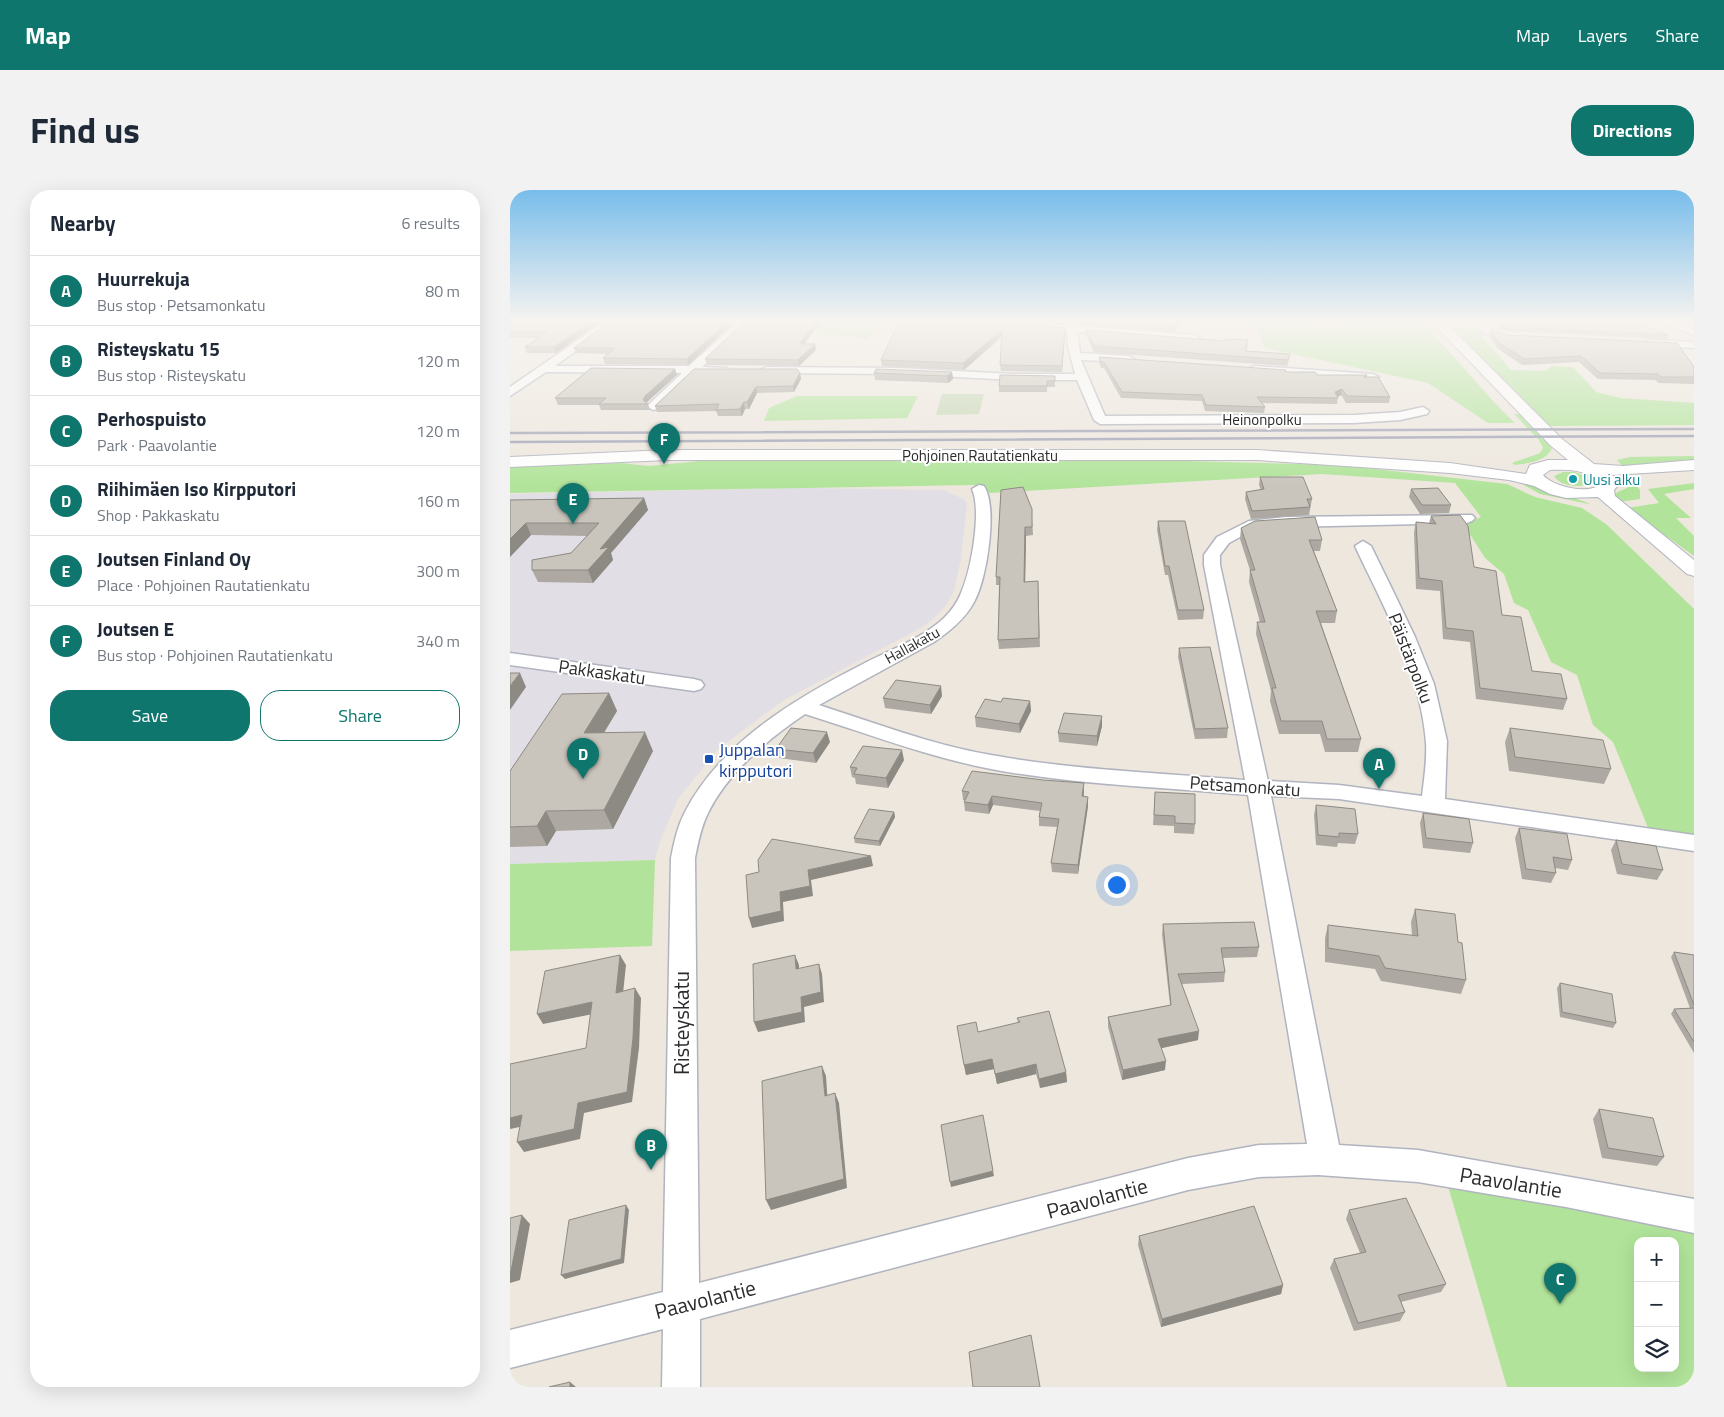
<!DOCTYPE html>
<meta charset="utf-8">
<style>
body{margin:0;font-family:"Titillium Web",sans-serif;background:#f2f2f3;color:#1f2937}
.controls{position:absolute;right:15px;bottom:15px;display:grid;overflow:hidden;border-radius:10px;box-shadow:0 5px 20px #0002}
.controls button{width:45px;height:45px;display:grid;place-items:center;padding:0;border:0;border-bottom:1px solid #e0e1e3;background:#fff;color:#1f2937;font:25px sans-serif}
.you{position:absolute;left:606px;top:694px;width:18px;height:18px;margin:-12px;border:4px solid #fff;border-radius:50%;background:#1a73e8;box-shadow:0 0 0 8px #1a73e833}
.badge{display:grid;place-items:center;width:32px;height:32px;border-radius:50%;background:#0f766e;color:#fff;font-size:16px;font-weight:700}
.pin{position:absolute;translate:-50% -41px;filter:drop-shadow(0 1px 2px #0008)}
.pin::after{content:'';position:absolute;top:26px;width:18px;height:15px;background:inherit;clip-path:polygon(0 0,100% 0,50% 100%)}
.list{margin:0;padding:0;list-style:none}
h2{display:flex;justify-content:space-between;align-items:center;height:65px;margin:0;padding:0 20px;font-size:21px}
h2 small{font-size:16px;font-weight:400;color:#747a83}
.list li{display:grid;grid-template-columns:32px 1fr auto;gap:15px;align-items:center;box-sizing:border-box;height:70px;padding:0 20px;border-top:1px solid #e0e1e3}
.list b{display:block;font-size:19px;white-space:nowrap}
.list p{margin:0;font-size:16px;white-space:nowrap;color:#747a83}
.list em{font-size:16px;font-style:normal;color:#747a83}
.actions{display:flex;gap:10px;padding:15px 20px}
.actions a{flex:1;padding:11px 0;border:1px solid #0f766e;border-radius:20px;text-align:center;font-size:18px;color:#0f766e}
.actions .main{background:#0f766e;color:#fff}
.icon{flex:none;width:28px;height:28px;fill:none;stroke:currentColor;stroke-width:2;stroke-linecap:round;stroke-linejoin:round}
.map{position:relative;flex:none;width:1184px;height:1197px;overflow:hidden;border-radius:20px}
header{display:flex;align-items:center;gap:30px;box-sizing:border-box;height:70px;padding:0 25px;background:#0f766e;color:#fff}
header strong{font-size:24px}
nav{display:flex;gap:28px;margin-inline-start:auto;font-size:18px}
.intro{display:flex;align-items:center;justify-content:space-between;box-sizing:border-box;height:120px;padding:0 30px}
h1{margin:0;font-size:35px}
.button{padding:12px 22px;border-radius:20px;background:#0f766e;color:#fff;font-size:18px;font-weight:700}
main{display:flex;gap:30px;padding:0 30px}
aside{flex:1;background:#fff;border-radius:20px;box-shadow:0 5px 20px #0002}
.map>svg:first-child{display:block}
.industrial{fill:#e1dee6}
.green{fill:#b1e49a;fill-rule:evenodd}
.cemetery{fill:#c5d7b5}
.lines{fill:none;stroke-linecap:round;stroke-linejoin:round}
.street-casing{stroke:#b1b4bf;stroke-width:3}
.secondary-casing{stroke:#b1b4bf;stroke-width:2}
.street{fill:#fff;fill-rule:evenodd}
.secondary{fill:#fff;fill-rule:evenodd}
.rail{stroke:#a0a3b6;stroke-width:2.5}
.wall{fill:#ada9a2}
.shaded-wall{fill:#8d8a84}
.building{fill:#c9c5bc;stroke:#8d8a84}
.culture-dot{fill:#0f9aa8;stroke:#fff;stroke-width:2}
.transit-dot{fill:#1a4fb4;stroke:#fff;stroke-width:2}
.labels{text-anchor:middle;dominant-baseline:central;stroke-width:4;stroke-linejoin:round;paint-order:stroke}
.far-street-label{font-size:15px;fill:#2b2b2b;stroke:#fff}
.far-culture-label{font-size:15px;fill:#0d838f;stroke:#fff;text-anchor:start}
.street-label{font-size:18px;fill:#2b2b2b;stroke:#fff}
.transit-label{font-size:18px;fill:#164399;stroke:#fff;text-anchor:start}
.near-street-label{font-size:21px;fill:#2b2b2b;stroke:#fff}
</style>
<header>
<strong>Map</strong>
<nav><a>Map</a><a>Layers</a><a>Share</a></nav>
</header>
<div class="intro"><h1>Find us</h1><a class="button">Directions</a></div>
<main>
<aside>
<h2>Nearby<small>6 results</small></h2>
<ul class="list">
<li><span class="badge">A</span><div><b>Huurrekuja</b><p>Bus stop · Petsamonkatu</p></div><em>80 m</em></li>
<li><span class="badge">B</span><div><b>Risteyskatu 15</b><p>Bus stop · Risteyskatu</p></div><em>120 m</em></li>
<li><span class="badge">C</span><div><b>Perhospuisto</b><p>Park · Paavolantie</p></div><em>120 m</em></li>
<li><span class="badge">D</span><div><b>Riihimäen Iso Kirpputori</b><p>Shop · Pakkaskatu</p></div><em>160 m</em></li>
<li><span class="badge">E</span><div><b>Joutsen Finland Oy</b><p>Place · Pohjoinen Rautatienkatu</p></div><em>300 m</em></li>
<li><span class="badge">F</span><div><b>Joutsen E</b><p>Bus stop · Pohjoinen Rautatienkatu</p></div><em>340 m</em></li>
</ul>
<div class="actions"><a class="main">Save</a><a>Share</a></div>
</aside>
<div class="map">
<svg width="1184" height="1197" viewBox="0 0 1184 1197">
<rect width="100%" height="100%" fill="#ede7de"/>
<path class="industrial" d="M285 298 434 300 453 309 457 313 451 369 444 401 435 417 422 430 407 440 274 510 208 559 168 609 150 651 145 670 0 674V304Z"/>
<path class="green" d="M241 130H373L357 149 288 140Z
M701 130H791L826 140 828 130H908C943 162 971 201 1005 233H978L918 193 755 158 746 138Z
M955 133 970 140 972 147 1001 180 1035 181 1042 176 1063 177 1086 202 1111 208 1184 213V235L1039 236 936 135Z
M287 206H408L397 228 254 231 259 218Z
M1004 224H1012L1038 250 1042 259C1034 272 1019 273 1005 275L1002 273 1030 263 1033 258 1029 250Z
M1184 266V271L1113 277 1107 270 1120 267Z
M643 270 830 275 997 294 1025 307 1072 318 1096 334 1184 419V645L1139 640 1103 552 1083 535 1067 485 1041 472 1018 420 1004 413 994 384 975 368 954 335 971 327 945 293 812 284 479 303 476 300 463 295 0 303V277L111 273 139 276 189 271Z
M1053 282H1065L1080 288 1081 293C1070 298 1051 297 1044 286Z
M1012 290 1078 313 1079 314 1030 304 1007 291Z
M1184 293V299L1154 304 1181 328H1166L1184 346V366L1117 318 1149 313 1138 299Z
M1125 294 1130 300V309L1108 312 1104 304Z
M145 670 142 756 0 761V674Z
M935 986 1184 1035V1197H997ZM1128 1051H1165V1178H1128Z"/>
<path class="cemetery" d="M432 204H474L469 224 426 225Z"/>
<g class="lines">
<defs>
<path id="street" d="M97 130H109L45 176H179L230 130H241L192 177 217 178V182L185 183 147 219 143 220 137 216 172 183 36 182 0 206V197Z
M558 130H568L567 136 685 145 690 148 685 151 567 142 570 163 619 166 624 169 619 172 571 170 595 226 844 225 890 222 913 217 919 221 917 224 890 230 844 233 590 234 584 230 567 190H503L389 184 257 183 251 180 257 177 389 178 503 184H565L558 156 557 141 543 137 548 134 558 135Z
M955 130C970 130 971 135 983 139 993 143 1007 140 1015 147L1010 150 976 144Z
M1143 130H1159L1184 139V145Z
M1139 150 1184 152V158L1135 155V151Z
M745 176 863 184 869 187 863 190 741 181V177Z
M469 295 474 296C488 317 477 390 464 412 455 429 440 441 424 452L309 515C365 533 422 555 481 565 564 580 651 583 735 590L694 375V365L707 347 739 331 776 327 962 325 965 328 962 331 957 333 776 337 743 340 719 353 710 365V375L758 591 829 595 912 606C914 589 917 571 916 553 911 483 874 418 845 356L853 351 861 356 883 401 905 447 924 494 937 551 935 609 1184 645V661L829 609 761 606 829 955 908 960 1184 1009V1043L1056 1017 908 992 808 985 749 987 678 1000 190 1129V1197H152L153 1139 0 1178V1140L153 1102 161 668C164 653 167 638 174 624 209 554 284 509 351 475 379 460 410 450 434 428 441 421 447 413 451 403 461 381 472 321 462 299ZM295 524C356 543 418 567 481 579 565 595 653 597 738 605L797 954 749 955 678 968 189 1093 185 668C188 653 191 637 198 623 218 582 258 549 295 524Z
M0 463 184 489 191 491 194 495 191 499 184 501 0 475Z"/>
<path id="secondary" d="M920 130H933L1052 249 1084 274 1113 276 1184 270V280L1102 285 1109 294 1104 300 1105 306 1184 370V386L1177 384 1088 307 1056 308 1040 304 1024 296 999 290 940 283 747 270H157L0 277V267L157 260H747L940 273 1016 284 1020 275 1038 270H1058L1040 255ZM1040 280C1058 279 1078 279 1091 294 1079 305 1043 297 1033 285Z"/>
</defs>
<use href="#street" class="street-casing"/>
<use href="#secondary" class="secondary-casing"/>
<use href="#street" class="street"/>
<use href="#secondary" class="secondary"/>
<path class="rail" d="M0 243 1184 239
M0 252 1184 246"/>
</g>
<path class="wall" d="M0 130H93L46 163H17L15 157 29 148H0Z
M102 130H227L178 175 95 174 93 168 98 164 66 163 64 158Z
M236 130H312L294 154H305L306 160 289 176 197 175 195 169Z
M390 130 555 138 552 182 491 181 490 175 492 147 454 180 372 176 371 170Z
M509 130H557L556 134Z
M569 130H671L664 142 571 135Z
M1046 130H1116L1159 145 1158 149 999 141 989 138 990 134 1053 133Z
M576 140 715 151 738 155 736 161 780 164 779 170 777 176 584 162 576 145Z
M980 140 999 145 1184 177V194L1149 193 1145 190 1088 189 1069 172 1012 175 987 158 979 145Z
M589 167 808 185H857V187L880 207 879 213H836L831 205 828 207 827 214 752 213 755 217 754 223 695 221 692 211 611 208 594 178H591L589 173Z
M165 179 167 185 137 212V213L138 214 140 220H91L89 215H48L45 208Z
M442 182 443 189 438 193 365 190 364 183Z
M290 183 291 189 284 202 247 203 239 219H235L232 226H208L206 221 147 222 145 216Z
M545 186V197H537V202H489V196Z
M750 287 802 309 799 325 741 329 735 309 736 302 751 300 749 295Z
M901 299 941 315 939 323 910 324 899 307Z
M491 300 522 327 523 345 516 346 515 392 528 391 530 457 489 459 488 450 489 395H486V387Z
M134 308 138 320 101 363 103 370 83 393 28 392 22 380 61 363 78 346 21 345 0 367V310Z
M921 326 964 377 992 425 1022 481 1057 509 1053 520 966 509 960 452 933 449 930 401 906 399 904 342 906 332 919 333Z
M648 331 694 420 693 429 668 430 658 385H655L647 340Z
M731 338 812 350 810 361H804L827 421 825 433H811L851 549 848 562H815L810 544H769L760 511 761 501 746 444 747 432H750L739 392 740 380 730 349Z
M669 458 718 538 717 548 685 549 668 467Z
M99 503 107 521 94 543 143 561 103 639 46 641 37 656 0 657V581Z
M432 506 421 524 375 518 373 508Z
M520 511 521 521 510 543 466 537 465 527 491 512Z
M592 536 587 556 549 552 548 543Z
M1000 538 1101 579 1094 594 999 581 995 552Z
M320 552 306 573 269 568 266 559Z
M394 570 378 598 346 594 345 588 342 587 340 577Z
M452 601H574V607H578V616L568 684 542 682 541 673 547 637 529 636V627L530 621 483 615 479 624 455 621 454 612 455 610H453Z
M645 602 685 634 684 644 664 643V636L643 635Z
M806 615 848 644 845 654 828 653 827 657 806 655 804 625Z
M384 622 385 627 370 656 345 653 344 648Z
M913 623 963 653 960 663 913 658 910 633Z
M1009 638 1062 670 1058 680 1045 678 1046 683 1041 693 1012 689 1005 648Z
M1106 650 1153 680 1147 690 1107 684 1101 660Z
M905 719 948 752 956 790 951 804 871 791 865 779 815 772V748L818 735 902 746 901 732Z
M653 734 749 757 747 767 713 768 715 782 714 792 672 794 688 850 651 858 655 880 612 890 598 837V827L660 815 652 744Z
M1164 762 1184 765V863L1161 824 1164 819 1180 818 1161 767Z
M1050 793 1106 833 1103 838 1050 827 1047 798Z
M507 828 556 882 557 892 530 898 526 884 487 894 484 879 456 885 447 836 468 842 508 833Z
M1089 919 1154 967 1147 976 1092 968 1083 929Z
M839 1020 936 1094 931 1102 891 1112 895 1122 890 1131 844 1141 820 1078 824 1069 850 1063 836 1029Z
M629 1046 773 1095 771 1104 651 1137 628 1055Z"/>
<path class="shaded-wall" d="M83 130H93L46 163 44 157Z
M219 130H227L178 175 177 169Z
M307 130H312L290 160 289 154Z
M667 130H671L664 142V136Z
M555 138V144L552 182V176Z
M492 140V146L454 180 453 173Z
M305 154 306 160 289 176 288 170Z
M165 179 167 185 137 212 136 214 133 210 135 206Z
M442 182 443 189 438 193 437 186Z
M290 183 291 189 284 202 283 196Z
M246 197 247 203 239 219 237 212Z
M832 199 831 205 826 208 825 202Z
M234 212 235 219 232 226 230 219Z
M134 308 138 320 101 363 103 370 83 393 78 380 90 359Z
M16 333 21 345 0 367V349Z
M515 337 516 346 515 400 514 392Z
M10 483 16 497 0 520V496Z
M431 496 432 506 421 524 420 515Z
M99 503 107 521 82 562 74 543Z
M520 511 521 521 510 543 509 534Z
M592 526V536L587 556V546Z
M135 542 143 561 103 639 94 620Z
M317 542 320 552 306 573 303 563Z
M392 560 394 570 378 598 376 588Z
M574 593V601L572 615V606Z
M482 606 483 615 479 624 478 615Z
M578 607V616L568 684V675Z
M36 621 46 641 37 656 27 636Z
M384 622 385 627 370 656 369 651Z
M361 666 363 676 301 690 303 706 273 712 274 731 242 738 239 728 270 702 298 680Z
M110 765 116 775 112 813 106 803Z
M285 765 289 775V789L286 779Z
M309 774 312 784 314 812 294 817 295 832 248 842 244 832 291 807Z
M125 798 131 808 129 858 122 912 74 923 70 949 14 962 7 952 68 913Z
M82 812 88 823 33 834 27 824Z
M689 841 688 850 648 859V849Z
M482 869 484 879 456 885 454 875Z
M656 871 655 880 612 890 613 880Z
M526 874V884L487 894 485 884Z
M312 876 316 886 318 916 315 906Z
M556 882 557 892 530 898 529 889Z
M325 903 329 913 337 998 261 1020 256 1010Z
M12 925 19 935 0 939V928Z
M483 981 484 986 441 997 440 992Z
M116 1015 119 1020 114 1073 55 1089 51 1085Z
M12 1025 20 1034 10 1090 0 1093V1082Z
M773 1095 771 1104 651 1137 652 1129Z
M60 1192 66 1197H60Z"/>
<path class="building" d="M0 130H83L44 157H15L37 142H0Z
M102 130H219L177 169 93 168 105 158H64Z
M236 130H307L289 154H305L288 170 195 169Z
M390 130H451L555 138 552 176 490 175 492 140 453 173 371 170Z
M586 130H667L664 136Z
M1057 130H1116L1159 145 1000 137 990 134 1064 133Z
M576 140 715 151 716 149 738 150 735 161 780 164 778 170 584 156Z
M980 140 999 145 1167 153 1184 177V187H1151L1148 184 1090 183 1071 166 1014 169 988 152Z
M589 167 776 180 775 182H805L808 185H857L854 187H868L880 207 837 206 832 199 825 202 828 208 747 207 755 217 696 215 692 205 612 202 594 172H591Z
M81 178 165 179 135 206 133 210 138 214H89L96 208H45Z
M184 179H287L290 183 283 196 246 197 237 212H234L230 219 206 220 209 214 145 216Z
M366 179 442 182 437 186 364 183Z
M490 185 545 186V191H537V196H489Z
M750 287H793L802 309H797L800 317 742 321 736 302 754 299Z
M513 297 522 319V337H515L514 392 528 391 529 448 488 450 490 387H486L491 300Z
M928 298 941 315H912L901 299Z
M134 308 90 359 99 357 78 380H22V370L61 363 89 333H16L0 349V310Z
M950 325 958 336 964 377 986 381 992 425 1011 427 1022 481 1051 484 1057 509 970 498 963 441 936 438 932 391 909 388 906 332 926 334 921 326Z
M805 327 812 350H799L827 421H806L851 549H817L812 531H771L762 498H766L747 432H755L740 380H745L731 338 745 331Z
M648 331H675L694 420H668L659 376H655Z
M700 457 718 538 685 539 669 458Z
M0 483H10L0 496Z
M386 490 431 496 420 515 373 508Z
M99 503 74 543 135 542 94 620 36 621 27 636 0 637V581L52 504Z
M493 508 520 511 509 534 465 527 475 509 491 512Z
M554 523 592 526 587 546 548 543Z
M281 538 317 542 303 563 266 559Z
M1000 538 1093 550 1101 579 1005 567Z
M353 556 392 560 376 588 344 584 347 578 340 577Z
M462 581 533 590 574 593 572 606 578 607 568 675 541 673 549 629 529 627 532 613 482 606 478 615 454 612 459 602 452 601Z
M645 602 685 604V634L665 633V626L644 625Z
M806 615 845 619 848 644 829 643V647L808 645Z
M359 619 384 622 369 651 344 648Z
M913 623 959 629 963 653 916 648Z
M1009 638 1057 644 1062 670 1043 667 1046 683 1016 679Z
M262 649 361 666 298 680 300 696 270 702 271 721 239 728 236 685 249 682 248 670Z
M1106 650 1146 656 1153 680 1112 674Z
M905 719 945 724 948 752 952 753 956 790 875 778 869 766 818 758V735L908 746Z
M744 732 749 757 711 758 715 782 668 784 689 841 648 849 656 871 613 880 598 827 661 815 653 734Z
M1164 762 1184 765V815Z
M110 765 106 803 125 798 123 848 117 902 68 913 64 939 7 952 12 925 0 928V874L76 858 82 812 27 824 35 781Z
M285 765 286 779 309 774 311 802 291 807 292 822 244 832 243 774Z
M1050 793 1102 804 1106 833 1052 822Z
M1184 818V852L1164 819Z
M539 821 556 882 529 889 526 874 485 884 482 869 454 875 447 836 466 832 468 842 510 832 507 828Z
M312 876 315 906 325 903 334 989 256 1010 252 891Z
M1089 919 1143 928 1154 967 1098 958Z
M473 925 483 981 440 992 431 935Z
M896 1008 936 1094 888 1105 895 1122 848 1133 824 1069 856 1062 839 1020Z
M116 1015 111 1069 51 1085 59 1030Z
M744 1016 773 1095 652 1129 629 1046Z
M12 1025 1 1081 0 1082V1028Z
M521 1145 530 1197H463L459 1162Z
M60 1192V1197H39Z"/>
<linearGradient id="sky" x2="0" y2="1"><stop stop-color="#78bdeb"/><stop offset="0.44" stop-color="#f7f4f0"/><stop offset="1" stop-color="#f7f4f0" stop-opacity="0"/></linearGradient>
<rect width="1184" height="298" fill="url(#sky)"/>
<circle class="culture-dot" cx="1063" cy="289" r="5"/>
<rect class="transit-dot" x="194" y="564" width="10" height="10" rx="2.5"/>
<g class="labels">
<g class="far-street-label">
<text x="752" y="229">Heinonpolku</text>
<text x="470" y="265">Pohjoinen Rautatienkatu</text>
<text transform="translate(402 455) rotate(-29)">Hallakatu</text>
</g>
<g class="far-culture-label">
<text x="1073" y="289">Uusi alku</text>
</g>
<g class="street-label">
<text transform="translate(901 468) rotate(69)">Päistärpolku</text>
<text transform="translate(92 482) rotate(8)">Pakkaskatu</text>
<text transform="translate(735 596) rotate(4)">Petsamonkatu</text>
</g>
<g class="transit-label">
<text x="209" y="559">Juppalan<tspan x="209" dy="21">kirpputori</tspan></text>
</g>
<g class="near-street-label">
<text transform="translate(171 833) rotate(-90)">Risteyskatu</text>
<text transform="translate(1001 992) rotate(9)">Paavolantie</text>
<text transform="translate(587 1008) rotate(-15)">Paavolantie</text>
<text transform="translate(195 1109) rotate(-14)">Paavolantie</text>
</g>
</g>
</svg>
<div class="controls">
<button>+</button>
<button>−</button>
<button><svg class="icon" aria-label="layers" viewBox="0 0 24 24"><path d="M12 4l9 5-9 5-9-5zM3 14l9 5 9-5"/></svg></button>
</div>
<div class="you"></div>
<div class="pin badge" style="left:869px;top:599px">A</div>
<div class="pin badge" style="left:141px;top:980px">B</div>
<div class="pin badge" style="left:1050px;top:1114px">C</div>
<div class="pin badge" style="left:73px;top:589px">D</div>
<div class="pin badge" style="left:63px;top:334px">E</div>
<div class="pin badge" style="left:154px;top:274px">F</div>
</div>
</main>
